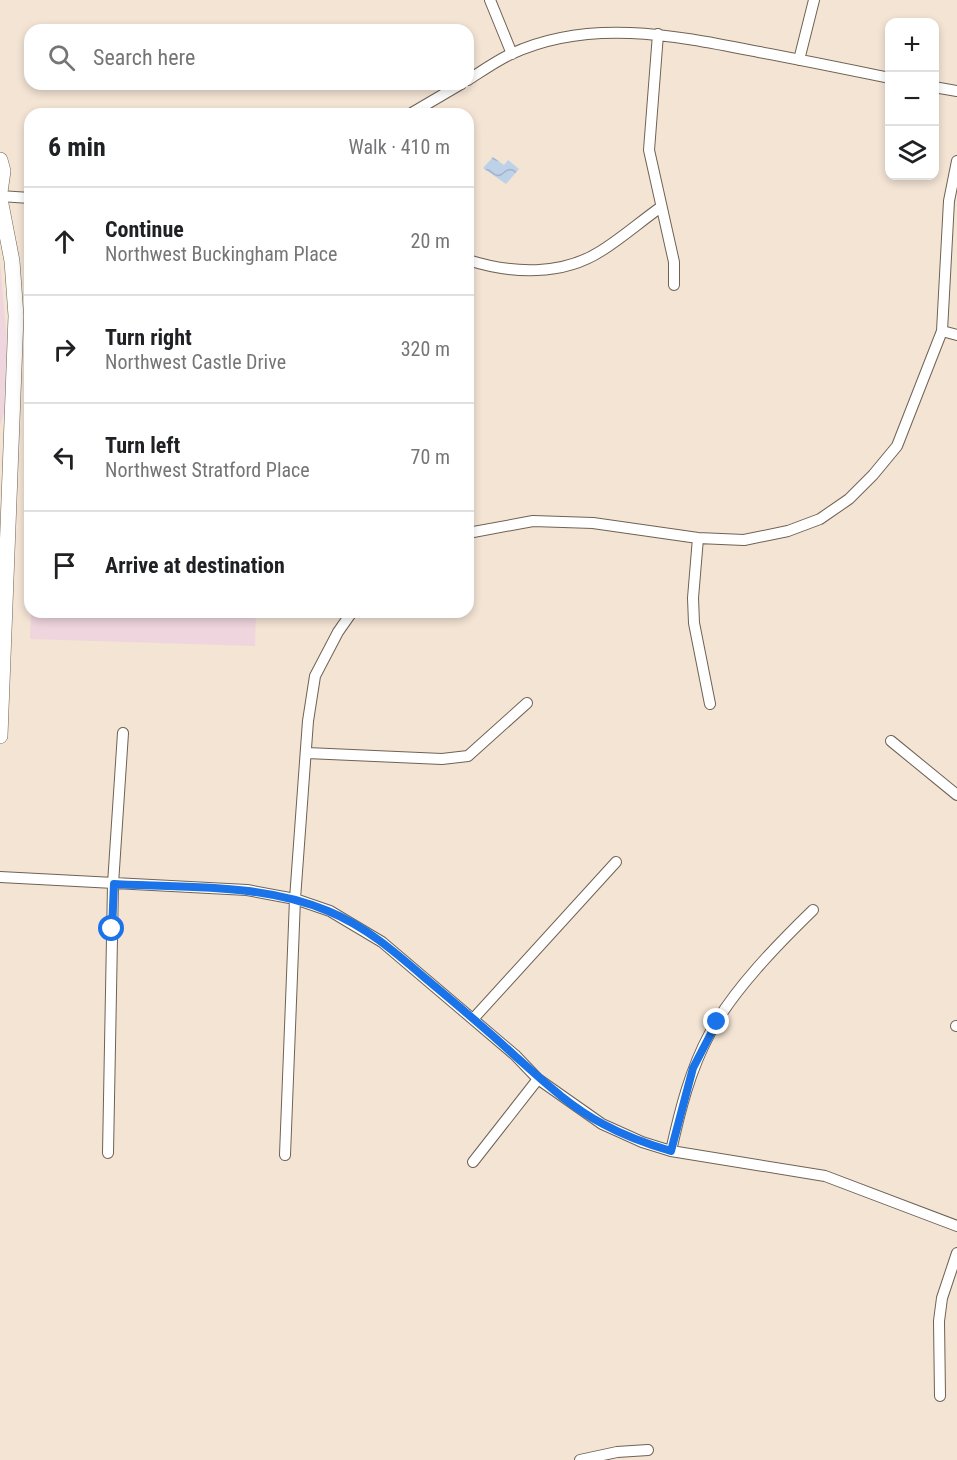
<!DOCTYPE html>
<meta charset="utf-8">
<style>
body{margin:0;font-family:"Roboto Condensed",sans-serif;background:#f6f6f6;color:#202124}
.controls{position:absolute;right:18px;top:18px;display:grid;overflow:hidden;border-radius:12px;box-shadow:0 3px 9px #0003}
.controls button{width:54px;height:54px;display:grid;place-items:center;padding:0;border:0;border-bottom:2px solid #e0e0e0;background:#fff;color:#202124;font:30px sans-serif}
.stop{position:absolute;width:18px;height:18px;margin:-14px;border:4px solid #1a73e8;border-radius:50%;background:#fff}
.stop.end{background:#1a73e8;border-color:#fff;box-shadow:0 2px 6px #0008}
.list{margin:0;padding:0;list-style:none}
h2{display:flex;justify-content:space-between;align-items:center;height:78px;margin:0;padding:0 24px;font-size:26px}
h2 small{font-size:20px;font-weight:400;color:#757577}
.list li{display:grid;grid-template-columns:39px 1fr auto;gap:18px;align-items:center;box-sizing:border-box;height:108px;padding:0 24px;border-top:2px solid #e0e0e0}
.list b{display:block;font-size:22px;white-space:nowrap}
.list p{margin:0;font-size:20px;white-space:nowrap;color:#757577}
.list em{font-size:20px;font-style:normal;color:#757577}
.icon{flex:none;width:33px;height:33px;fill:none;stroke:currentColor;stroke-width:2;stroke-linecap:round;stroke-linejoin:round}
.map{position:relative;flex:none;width:957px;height:1460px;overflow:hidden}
.search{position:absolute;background:#fff;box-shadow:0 3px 9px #0003;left:24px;top:24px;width:450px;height:66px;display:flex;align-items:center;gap:15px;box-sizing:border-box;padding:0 21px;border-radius:18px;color:#757577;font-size:22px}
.panel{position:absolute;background:#fff;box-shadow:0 3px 9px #0003;left:24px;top:108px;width:450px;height:510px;border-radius:18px}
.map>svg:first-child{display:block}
.commercial{fill:#efd5dd}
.water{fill:url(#water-waves)}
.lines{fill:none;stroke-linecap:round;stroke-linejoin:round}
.street-casing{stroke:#6f6254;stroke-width:12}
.secondary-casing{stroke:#6f6254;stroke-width:16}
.street{stroke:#fff;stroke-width:10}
.secondary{stroke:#fff;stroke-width:15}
.route{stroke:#1a73e8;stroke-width:8}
</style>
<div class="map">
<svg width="957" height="1460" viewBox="0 0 957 1460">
<defs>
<pattern id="water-waves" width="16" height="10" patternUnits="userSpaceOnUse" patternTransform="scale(1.5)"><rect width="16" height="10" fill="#bdd1e9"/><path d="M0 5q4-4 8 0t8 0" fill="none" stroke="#a3b3c8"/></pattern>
</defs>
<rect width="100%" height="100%" fill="#f3e4d4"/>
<path class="commercial" d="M0 261 7 343 4 412 0 426Z
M31 612H256L255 646 30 639Z"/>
<path class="water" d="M493 157 504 165 508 160 519 169 506 184 483 168Z"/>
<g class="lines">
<defs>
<path id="street" d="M490 0 512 54
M658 34 649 150 674 262V285
M799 60 814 0
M468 80C482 71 496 61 511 54 590 17 678 36 759 52 803 60 846 69 890 78
M934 87 957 91
M410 114 461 84
M0 196 30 198
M468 260C512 274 562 276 601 251 622 238 641 221 661 207
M942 331 957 335
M468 533 533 521 593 523 698 538 744 540 788 531 820 519 849 499 873 475 897 446 942 331 949 201 957 161
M698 538 693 598 694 623 710 704
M891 741 957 795
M307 753 442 759 468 756 527 703
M0 877 247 890 295 899 330 911 382 942 515 1055 538 1079 602 1124 642 1142 671 1151 825 1176 957 1226
M473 1019 616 862
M956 1026H957
M671 1151C680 1110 690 1070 710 1033 733 990 778 944 813 910
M108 1153 113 884 123 733
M285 1155 295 899 308 721 315 676 338 632 352 612
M473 1162 538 1079
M940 1396 939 1321 942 1298 957 1253
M580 1460 617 1452 648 1450"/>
<path id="secondary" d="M0 160 3 171 0 192
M0 199 12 261 16 316 0 736"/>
</defs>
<use href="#street" class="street-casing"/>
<use href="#secondary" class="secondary-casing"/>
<use href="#street" class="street"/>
<use href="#secondary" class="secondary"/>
</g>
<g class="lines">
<path class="route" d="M112 929 114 884C185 888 261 883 328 911 365 926 395 952 425 978 455 1003 485 1028 514 1055 542 1080 569 1106 603 1124 625 1136 647 1144 671 1151L693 1068 717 1022"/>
</g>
</svg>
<div class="controls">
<button>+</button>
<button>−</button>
<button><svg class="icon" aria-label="layers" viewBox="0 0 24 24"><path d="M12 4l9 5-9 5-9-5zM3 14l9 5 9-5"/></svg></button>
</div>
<div class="stop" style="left:112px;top:929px"></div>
<div class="stop end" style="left:717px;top:1022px"></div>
<div class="search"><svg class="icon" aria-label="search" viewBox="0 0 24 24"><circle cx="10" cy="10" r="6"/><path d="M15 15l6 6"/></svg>Search here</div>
<section class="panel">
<h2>6 min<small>Walk · 410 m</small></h2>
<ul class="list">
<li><svg class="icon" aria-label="ahead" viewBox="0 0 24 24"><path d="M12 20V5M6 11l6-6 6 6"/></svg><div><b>Continue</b><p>Northwest Buckingham Place</p></div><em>20 m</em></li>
<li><svg class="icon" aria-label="right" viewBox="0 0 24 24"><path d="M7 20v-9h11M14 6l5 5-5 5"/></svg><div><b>Turn right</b><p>Northwest Castle Drive</p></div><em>320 m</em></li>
<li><svg class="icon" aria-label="left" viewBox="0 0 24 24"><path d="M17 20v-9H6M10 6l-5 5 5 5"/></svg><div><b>Turn left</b><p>Northwest Stratford Place</p></div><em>70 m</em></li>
<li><svg class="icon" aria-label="arrive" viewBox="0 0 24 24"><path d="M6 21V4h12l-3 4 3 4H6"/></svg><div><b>Arrive at destination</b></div></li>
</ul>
</section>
</div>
